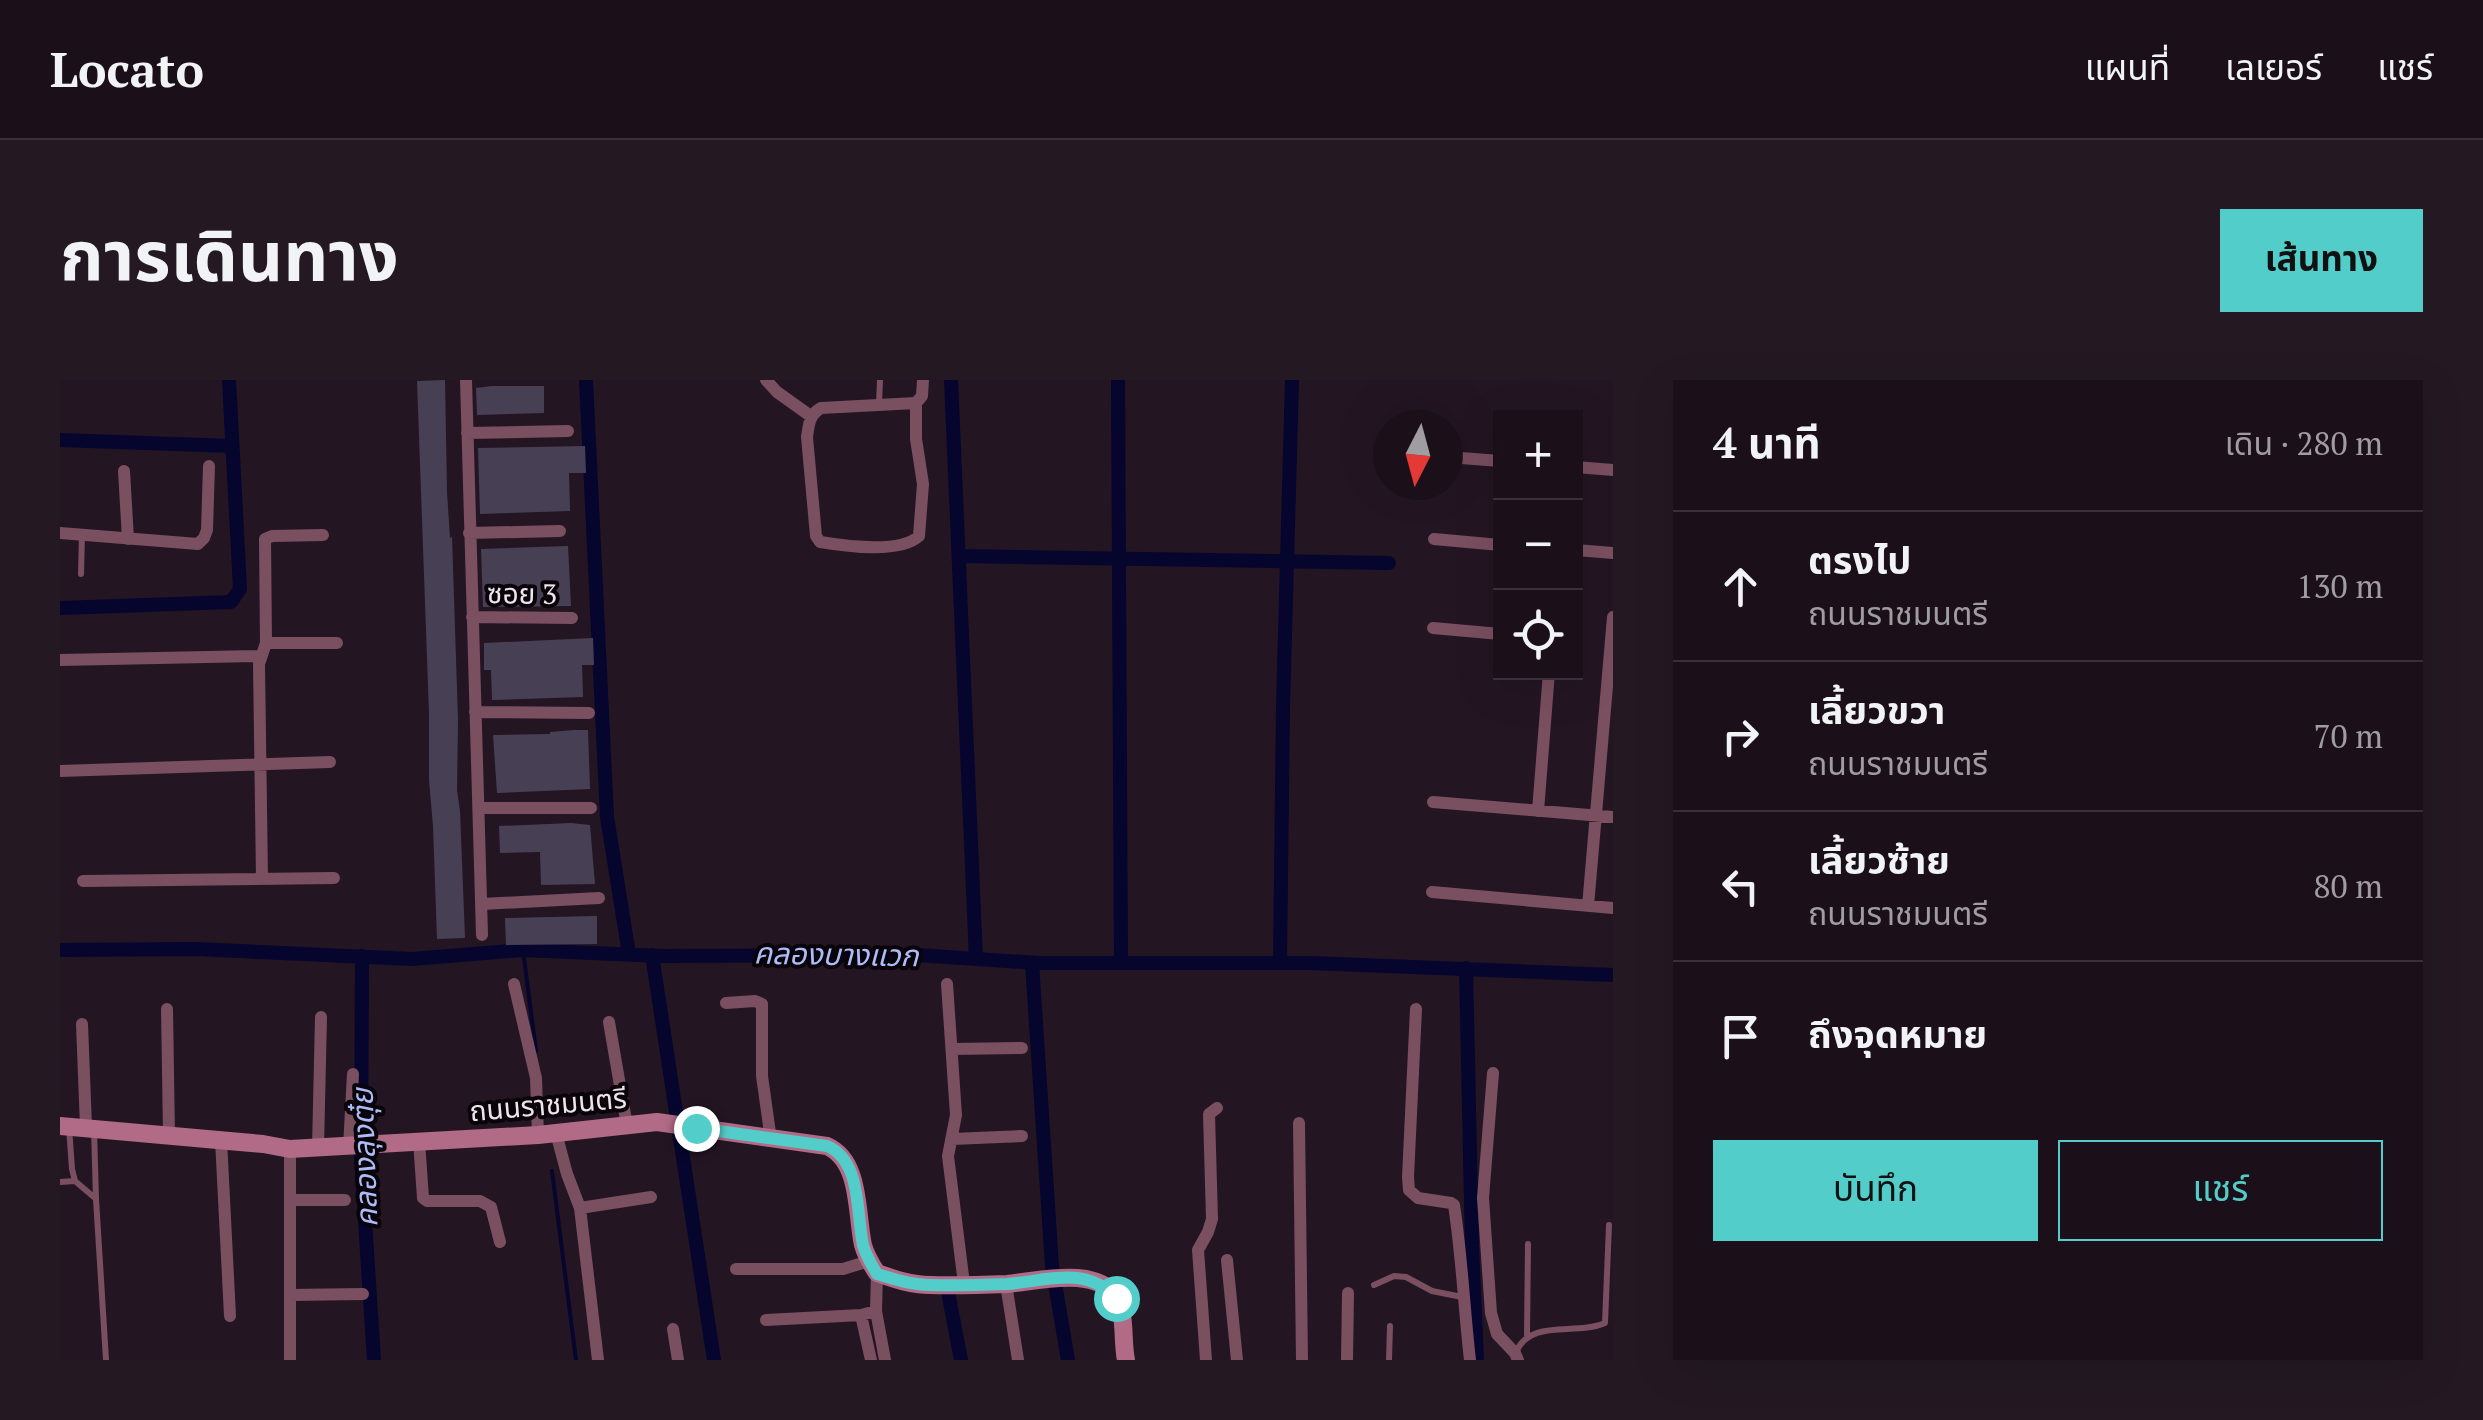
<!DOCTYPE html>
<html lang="th">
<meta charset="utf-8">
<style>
body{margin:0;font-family:"PT Serif","Noto Sans Thai",serif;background:#241923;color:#f1f3f6}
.controls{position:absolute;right:30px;top:30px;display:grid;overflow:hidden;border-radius:0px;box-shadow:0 10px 40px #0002}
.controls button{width:90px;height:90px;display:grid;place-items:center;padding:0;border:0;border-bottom:2px solid #393039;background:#1b101a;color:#f1f3f6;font:50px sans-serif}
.compass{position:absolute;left:1313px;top:30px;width:90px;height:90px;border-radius:50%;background:#1b101a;box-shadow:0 10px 40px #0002;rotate:186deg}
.stop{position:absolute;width:30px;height:30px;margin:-22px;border:8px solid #53cdc9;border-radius:50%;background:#fff}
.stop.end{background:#53cdc9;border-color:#fff;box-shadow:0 2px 10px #0008}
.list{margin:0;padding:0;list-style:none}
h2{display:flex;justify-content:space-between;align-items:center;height:130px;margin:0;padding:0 40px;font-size:42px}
h2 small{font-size:32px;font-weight:400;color:#a09da2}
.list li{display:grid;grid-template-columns:65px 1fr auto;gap:30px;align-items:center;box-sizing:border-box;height:150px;padding:0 40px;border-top:2px solid #393039}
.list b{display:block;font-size:38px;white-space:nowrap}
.list p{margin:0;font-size:32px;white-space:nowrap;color:#a09da2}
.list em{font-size:32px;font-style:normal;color:#a09da2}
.actions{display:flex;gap:20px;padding:30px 40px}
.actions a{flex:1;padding:22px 0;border:2px solid #53cdc9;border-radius:0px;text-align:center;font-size:35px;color:#53cdc9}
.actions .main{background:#53cdc9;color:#111}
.icon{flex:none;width:55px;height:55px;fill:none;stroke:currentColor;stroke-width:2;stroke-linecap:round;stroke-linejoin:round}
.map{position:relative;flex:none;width:1553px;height:980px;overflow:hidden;border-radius:0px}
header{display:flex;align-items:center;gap:60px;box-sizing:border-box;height:140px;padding:0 50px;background:#1b101a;border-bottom:2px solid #393039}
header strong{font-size:48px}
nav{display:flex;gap:55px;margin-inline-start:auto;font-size:35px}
.intro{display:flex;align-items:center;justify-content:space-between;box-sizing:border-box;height:240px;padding:0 60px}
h1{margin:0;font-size:70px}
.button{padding:25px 45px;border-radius:0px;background:#53cdc9;color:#111;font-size:35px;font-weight:700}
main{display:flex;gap:60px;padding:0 60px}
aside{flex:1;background:#1b101a;border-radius:0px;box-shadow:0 10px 40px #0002}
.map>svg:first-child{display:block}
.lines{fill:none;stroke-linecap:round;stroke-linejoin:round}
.stream{stroke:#06052e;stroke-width:4}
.canal{stroke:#06052e;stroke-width:14}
.building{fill:#474055}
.lane{stroke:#7a4f60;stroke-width:6}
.street{stroke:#7a4f60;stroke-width:12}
.secondary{stroke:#b16b87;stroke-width:18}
.route{stroke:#53cdc9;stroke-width:12}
.labels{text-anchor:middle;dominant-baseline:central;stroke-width:8;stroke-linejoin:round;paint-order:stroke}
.street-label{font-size:28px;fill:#efe4ee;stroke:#090409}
.water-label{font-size:30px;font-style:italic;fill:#adbcf9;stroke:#090409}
</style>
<header>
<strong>Locato</strong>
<nav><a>แผนที่</a><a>เลเยอร์</a><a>แชร์</a></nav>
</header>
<div class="intro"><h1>การเดินทาง</h1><a class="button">เส้นทาง</a></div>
<main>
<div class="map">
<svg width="1553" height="980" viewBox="0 0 1553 980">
<rect width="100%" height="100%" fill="#241523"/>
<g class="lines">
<path class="stream" d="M463 570 476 671
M492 791 516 980"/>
<path class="canal" d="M526 0 547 437 569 574
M891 0 916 579
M1058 0 1061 583
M0 60 172 66
M899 176 1329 183
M0 228 171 222 180 209 169 0
M0 570 136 569 352 579 463 570 601 576 857 575 978 583H1251L1553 595
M592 575 654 980
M302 576 301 779 314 980
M1220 582 1223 326 1232 0
M972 583 992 886 1008 980
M1406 588 1412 866 1417 980
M888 912 901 980"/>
</g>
<path class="building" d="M385 0 387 112 390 158 392 157 398 340 397 410 400 431 405 558 377 559 373 446 369 400V333L357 1Z
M432 6H484V33L417 35 416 8Z
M525 66 526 93H509L510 131 420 134 418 68Z
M508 166 511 226 423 227 421 169Z
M533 258 534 285H522L523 317 432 320 431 290H424V263Z
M514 350H528L530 409 437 413 433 355 490 354V352Z
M511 443 530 445 535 504 481 505 480 472 440 473 439 446Z
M537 536V564L446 565 445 538Z"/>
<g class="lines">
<path class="lane" d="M819 24 820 0
M21 194 22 155
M9 747 12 789 15 801
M34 749 36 819 46 980
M0 802 15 801 35 818
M1314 905 1334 896 1346 897 1372 911 1402 917
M1467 955 1468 864
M1456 972C1471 938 1515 956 1545 943L1549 845
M1329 980 1330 946"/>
<path class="street" d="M406 0 422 555
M706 0 717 12 752 37
M856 23 761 28C749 35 749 44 747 57L756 156 760 162C785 166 840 174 859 156L863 104 856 59V23L862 16 863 0
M407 53 508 51
M1388 77 1440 81
M1516 87 1553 90
M64 91 68 159
M0 153 138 164 144 158 147 150 149 86
M409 153 500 151
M1374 159 1440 165
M1516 170 1553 173
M412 237 512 238
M1373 248 1440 254
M206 263H277
M0 280 201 276
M415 332 529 333
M0 391 270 382
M1373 422 1553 437
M419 428H531
M1478 431 1489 292
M202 499 199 284 206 263 205 159 212 156 263 155
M23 501 274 498
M1372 512 1553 528
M422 524 539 518
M1528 526 1553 237
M454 604 476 698 478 755
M887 604 896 735 888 776 904 904
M666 623 695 621 702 624V696L711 760
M107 629 109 755
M1356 629 1348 797 1349 810 1358 818 1391 823 1394 825C1402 877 1404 928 1410 980
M549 642 567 746
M22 644 26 747
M892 669 962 668
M1433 693 1423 818 1431 933 1437 954 1455 973 1458 980
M1239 743 1242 980
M496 753 507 794 520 828 538 980
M892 759 962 756
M161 760 170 936
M359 761 363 818 367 821H420L431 827 440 862
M289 767 293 694
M258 768 261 637
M230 769V980
M230 820H285
M520 828 591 817
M1167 880 1177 980
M676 889H783L809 881
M817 893 816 931 825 980
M946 904 958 980
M230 915 303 914
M801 935 811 980
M706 940 801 935 816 931
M613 949 618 980
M1146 980 1138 870 1148 852 1152 839 1149 734 1157 728
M1287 980 1288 913"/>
<path class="secondary" d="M0 746 203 764 230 769 478 755 597 742 767 766C801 781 796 833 803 865 806 876 811 884 817 893 834 899 851 905 870 905 895 906 922 905 947 904 978 901 1039 885 1057 919 1066 937 1062 961 1066 980"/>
</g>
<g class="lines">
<path class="route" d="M636 748 767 766C802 781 796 833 803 865 806 876 811 884 817 894 834 899 851 905 870 905 895 906 922 905 947 904 987 901 1026 885 1056 918"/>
</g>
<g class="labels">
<g class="street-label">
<text transform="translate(462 213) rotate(1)">ซอย 3</text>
<text transform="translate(488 724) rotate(-5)">ถนนราชมนตรี</text>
</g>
<g class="water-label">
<text transform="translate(776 574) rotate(1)">คลองบางแวก</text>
<text transform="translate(304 778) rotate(-92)">คลองลุงตุ๋ย</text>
</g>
</g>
</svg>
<div class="controls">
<button>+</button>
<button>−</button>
<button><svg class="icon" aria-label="locate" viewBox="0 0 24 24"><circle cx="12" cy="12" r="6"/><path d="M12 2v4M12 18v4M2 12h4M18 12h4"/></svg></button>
</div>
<svg class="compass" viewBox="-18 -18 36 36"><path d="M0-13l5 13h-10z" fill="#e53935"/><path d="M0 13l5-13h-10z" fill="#a09da2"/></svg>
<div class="stop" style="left:1056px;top:918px"></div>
<div class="stop end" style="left:636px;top:748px"></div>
</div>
<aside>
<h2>4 นาที<small>เดิน · 280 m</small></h2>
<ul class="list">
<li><svg class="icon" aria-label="ahead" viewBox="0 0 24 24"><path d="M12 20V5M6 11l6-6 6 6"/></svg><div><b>ตรงไป</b><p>ถนนราชมนตรี</p></div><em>130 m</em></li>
<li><svg class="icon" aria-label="right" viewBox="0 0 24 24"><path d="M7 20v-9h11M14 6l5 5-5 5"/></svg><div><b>เลี้ยวขวา</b><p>ถนนราชมนตรี</p></div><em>70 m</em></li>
<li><svg class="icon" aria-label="left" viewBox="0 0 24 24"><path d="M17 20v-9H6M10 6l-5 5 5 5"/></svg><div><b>เลี้ยวซ้าย</b><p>ถนนราชมนตรี</p></div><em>80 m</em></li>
<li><svg class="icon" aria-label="arrive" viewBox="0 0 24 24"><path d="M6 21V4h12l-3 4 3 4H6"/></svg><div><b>ถึงจุดหมาย</b></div></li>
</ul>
<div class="actions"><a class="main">บันทึก</a><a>แชร์</a></div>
</aside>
</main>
